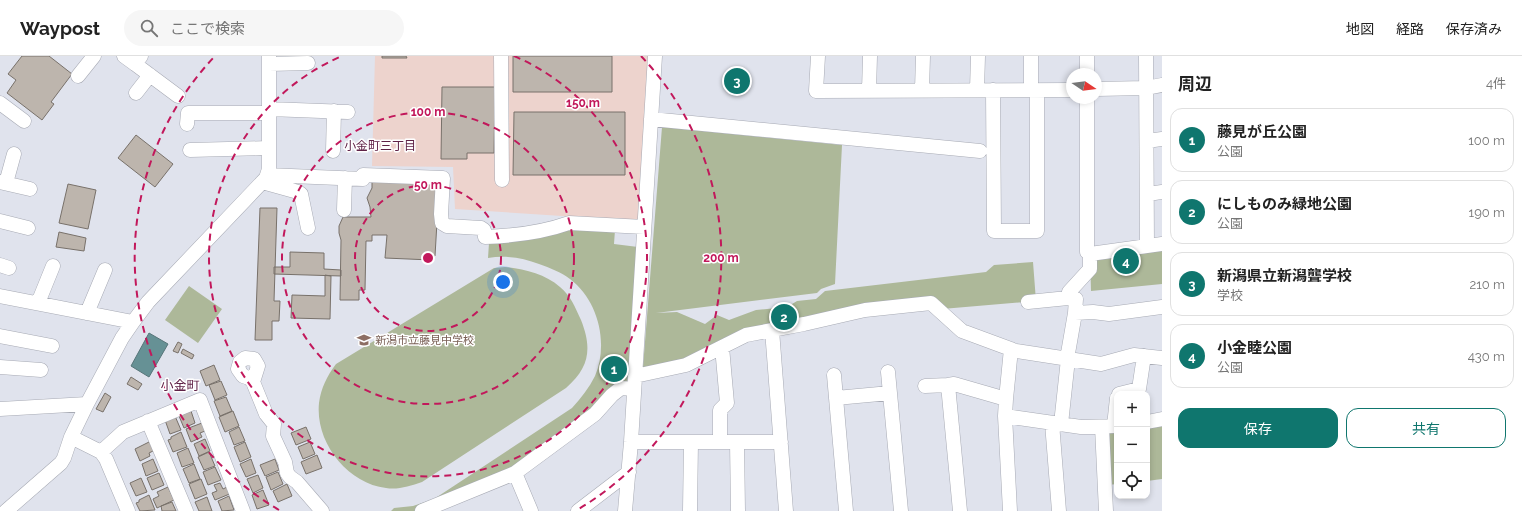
<!DOCTYPE html>
<html lang="ja">
<meta charset="utf-8">
<style>
body{margin:0;font-family:Raleway,"Noto Sans JP",sans-serif;background:#f6f6f6;color:#222}
.controls{position:absolute;right:12px;bottom:12px;display:grid;overflow:hidden;border-radius:8px;box-shadow:0 2px 6px #0003}
.controls button{width:36px;height:36px;display:grid;place-items:center;padding:0;border:0;border-bottom:1px solid #e0e0e0;background:#fff;color:#222;font:20px sans-serif}
.compass{position:absolute;left:1066px;top:12px;width:36px;height:36px;border-radius:50%;background:#fff;box-shadow:0 2px 6px #0003;rotate:103deg}
.you{position:absolute;left:503px;top:226px;width:14px;height:14px;margin:-10px;border:3px solid #fff;border-radius:50%;background:#1a73e8;box-shadow:0 0 0 6px #1a73e833}
.badge{display:grid;place-items:center;width:26px;height:26px;border-radius:50%;background:#0f766e;color:#fff;font-size:13px;font-weight:700}
.pin{position:absolute;translate:-50% -50%;border:2px solid #fff;box-shadow:0 1px 4px #0006}
.list{margin:0;padding:0;list-style:none}
h2{display:flex;justify-content:space-between;align-items:center;height:52px;margin:0;padding:0 16px;font-size:17px}
h2 small{font-size:13px;font-weight:400;color:#767676}
.list li{display:grid;grid-template-columns:26px 1fr auto;gap:12px;align-items:center;box-sizing:border-box;height:64px;margin:0 8px 8px;padding:0 8px;border:1px solid #e0e0e0;border-radius:12px}
.list b{display:block;font-size:15px;white-space:nowrap}
.list p{margin:0;font-size:13px;white-space:nowrap;color:#767676}
.list em{font-size:13px;font-style:normal;color:#767676}
.actions{display:flex;gap:8px;padding:12px 16px}
.actions a{flex:1;padding:9px 0;border:1px solid #0f766e;border-radius:12px;text-align:center;font-size:14px;color:#0f766e}
.actions .main{background:#0f766e;color:#fff}
.icon{flex:none;width:22px;height:22px;fill:none;stroke:currentColor;stroke-width:2;stroke-linecap:round;stroke-linejoin:round}
.map{position:relative;flex:none;width:1162px;height:455px;overflow:hidden}
header{display:flex;align-items:center;gap:24px;box-sizing:border-box;height:56px;padding:0 20px;background:#fff;border-bottom:1px solid #e0e0e0}
header strong{font-size:19px}
nav{display:flex;gap:22px;margin-inline-start:auto;font-size:14px}
.search{width:280px;height:36px;background:#f6f6f6;display:flex;align-items:center;gap:10px;box-sizing:border-box;padding:0 14px;border-radius:22px;color:#767676;font-size:15px}
main{display:flex}
aside{flex:1;background:#fff}
.map>svg:first-child{display:block}
.industrial{fill:#edd3cd}
.green{fill:#adb899}
.water{fill:#669195;stroke:#577579}
.building{fill:#bdb5ad;stroke:#78716a}
.lines{fill:none;stroke-linecap:round;stroke-linejoin:round}
.minor-casing{stroke:#a7aab4;stroke-width:15}
.minor{stroke:#fff;stroke-width:14}
.ring{fill:none;stroke:#c2185b;stroke-width:2;stroke-dasharray:7 5}
.labels{text-anchor:middle;dominant-baseline:central;stroke-width:3;stroke-linejoin:round;paint-order:stroke}
.education-label{font-size:11px;fill:#785e54;stroke:#fff;text-anchor:start}
.neighbourhood-label{font-size:12px;fill:#5f2247;stroke:#fff}
.quarter-label{font-size:13px;fill:#5f2247;stroke:#fff}
.centre{fill:#c2185b;stroke:#fff;stroke-width:2}
.ring-label{font-size:12px;text-anchor:middle;font-weight:bold;fill:#c2185b;stroke:#fff;stroke-width:3;stroke-linejoin:round;paint-order:stroke}
</style>
<header>
<strong>Waypost</strong>
<div class="search"><svg class="icon" aria-label="search" viewBox="0 0 24 24"><circle cx="10" cy="10" r="6"/><path d="M15 15l6 6"/></svg>ここで検索</div>
<nav><a>地図</a><a>経路</a><a>保存済み</a></nav>
</header>
<main>
<div class="map">
<svg width="1162" height="455" viewBox="0 0 1162 455">
<rect width="100%" height="100%" fill="#e0e3ed"/>
<path class="industrial" d="M375 0H649L639 165 455 153 453 111 372 110Z"/>
<path class="green" d="M662 71 842 89 835 228 821 233 817 237 656 257 677 256 705 268 717 259 729 264 756 254 787 251 797 245 816 243 825 235 986 216 994 209 1033 206 1036 245 942 253 931 247 772 274 654 316 643 311Z
M571 172 615 174 614 188 638 191 627 329 523 407 496 420 414 455H391L394 452 413 450 434 443 572 352C581 342 589 332 595 320 609 287 598 244 570 223 561 216 550 212 539 208 523 202 506 199 488 202L489 187Z
M1162 188V228L1091 235 1090 198Z
M505 211C524 213 545 218 560 231 571 240 575 251 581 264 592 292 590 311 566 332L422 426C410 430 398 434 386 432 347 427 315 386 319 347 321 332 327 320 336 308L494 212Z
M189 230 222 253 198 287 165 264Z
M1162 367V423L1147 425V370Z
M1117 373V428L1108 429 1105 374Z"/>
<path class="water" d="M149 277 168 288 149 321 131 310Z"/>
<path class="building" d="M22 0H49L72 18 51 46 54 48 42 64 7 37 16 24 8 18Z
M382 0H406L407 2H382Z
M513 0H612V36H513Z
M442 31H495L494 97H467V103H441Z
M514 56H625V119H513Z
M136 79 173 108 155 131 118 102Z
M372 122 434 125V131L439 132 435 200 431 199V204L385 202 387 179H372V185H366L365 234H359V244H340L341 184 339 177V170L343 161H371L370 151 367 142 372 132Z
M68 128 96 134 88 173 59 167Z
M260 152H277L274 245H280L279 265H272V284H255Z
M59 176 86 182 84 195 56 191Z
M290 196 324 197V213L341 214V220L274 218V211H290Z
M325 219 331 220 330 263 291 262 292 239 325 240Z
M178 286 182 288 178 297 173 295Z
M183 293 194 299 192 303 181 297Z
M214 309 220 324 206 330 200 315Z
M131 321 142 328 138 334 127 328Z
M221 325 227 339 215 344 209 329Z
M105 337 111 341 103 356 96 353Z
M226 341 232 355 220 360 214 345Z
M191 355 195 367 184 372 179 360Z
M233 355 239 370 225 376 219 361Z
M175 360 181 374 170 378 165 364Z
M202 367 205 375 200 377 202 381 191 386 186 373Z
M239 371 245 385 234 389 229 376Z
M306 371 311 383 296 389 291 377Z
M181 376 187 391 173 396 168 384 171 383V381Z
M205 383 210 395 199 400 194 388Z
M151 385 155 394 149 397 150 400 140 405 135 393Z
M245 386 251 401 240 406 234 391Z
M310 386 315 398 303 403 298 391Z
M188 392 194 407 182 411 177 397Z
M209 396 215 410 204 414 198 401Z
M317 399 322 412 306 418 301 406Z
M153 403 158 415 146 420 142 408Z
M251 403 256 417 246 421 240 408Z
M275 403 279 414 265 420 260 409Z
M194 408 200 423 189 427 183 413Z
M215 411 221 424 208 429 203 416Z
M278 416 283 428 271 434 266 421Z
M159 417 164 429 152 434 147 422Z
M258 419 263 432 253 437 247 423Z
M141 422 147 436 136 440 130 427Z
M201 423 207 438 195 443 189 428Z
M220 427 223 433 229 430 232 437 215 444 212 437 217 435 214 429Z
M287 428 292 440 278 446 273 435Z
M168 431 174 444 157 452 153 443 159 440 157 436Z
M263 434 269 449 257 453 252 439Z
M149 439 155 454 140 455 136 447 139 446V444Z
M229 440 234 454 222 455 218 445Z
M207 441 212 455H199L195 446Z
M172 446 176 455H162L161 450Z"/>
<g class="lines">
<defs>
<path id="minor" d="M124 0 135 8 141 0
M501 0 502 124
M818 0 816 35 1072 34
M1031 0V33
M1087 0V18
M1146 0 1147 190
M135 8 178 40
M269 8 308 7
M78 20 94 0
M1096 33 1146 32 1162 29
M922 34 923 0
M977 34 978 0
M993 34 994 175H1037V34
M869 35 870 0
M136 37 150 19
M0 47 24 65
M269 53 348 56
M651 63 980 95
M187 68 188 57H269
M1147 85 1162 83
M190 94 269 92
M333 95 334 55
M267 119 363 123V119L443 122 441 158 442 167 447 170 481 172 484 174 485 181C514 180 541 177 569 167L644 171
M0 126 30 133
M262 126 298 136 301 138 308 172
M6 127 14 98
M1148 138 1162 136
M344 154 345 122
M0 165 28 172
M1090 198 1162 188
M0 209 9 212
M0 240 133 266
M1068 242 1069 236 1090 213V198L1087 196V42
M1028 246 1068 242 1076 243 1075 257 1067 303
M38 247 53 210
M87 257 105 214
M1075 257 1093 256 1109 258 1162 251
M772 274 786 455
M0 280 52 290
M0 311 41 314
M888 316 901 455
M834 319 846 455
M635 320 686 309 746 279 804 268 865 254 931 247 962 275 1016 295 1101 308 1134 299 1162 302
M253 326 258 310 254 303 245 302 240 306 238 313 243 320 249 322 253 326 266 358 274 368 273 380 285 406 287 417 290 421 297 426 322 455
M925 330 948 329
M1119 338 1139 333 1144 300
M836 342 890 337
M1006 343 1011 293
M0 353 87 348
M1005 360 1010 455
M148 365 186 455
M1147 366 1162 363
M1052 367 1059 455
M1061 368 1068 303
M1114 370 1117 342
M1102 371 1106 455
M71 381 101 396 106 403 128 455
M631 386H781
M720 386V354L727 347 722 291
M737 386 738 455
M101 396 123 376 200 344 243 455
M515 417 531 455
M6 455 61 407 64 402 71 381 87 348 122 282 133 266 148 246 266 122 269 113V0
M422 455 515 417 595 358 612 339 621 332 634 333
M578 455 629 416
M625 455 631 386 655 0
M690 455 691 386
M960 455 948 329 954 328 1006 343 1005 360 1081 371 1117 370"/>
</defs>
<use href="#minor" class="minor-casing"/>
<use href="#minor" class="minor"/>
</g>
<g class="ring">
<circle cx="428" cy="202" r="73"/>
<circle cx="428" cy="202" r="146"/>
<path d="M514 0A219 219 0 1 1 342 0"/>
<path d="M279 454A293 293 0 0 1 215 0M641 0A293 293 0 0 1 577 454"/>
</g>
<defs>
<symbol id="school-bare" viewBox="-9 -9 18 18"><path d="M0-5L7-2L0 1L-7-2ZM-4 1L0 2.5L4 1V4Q0 6-4 4Z" fill="#8d6e63" stroke="#fff" stroke-width="2.5" paint-order="stroke"/></symbol>
</defs>
<g fill-rule="evenodd">
<use href="#school-bare" x="354" y="274" width="20" height="20"/>
</g>
<g class="labels">
<g class="education-label">
<text x="375" y="284">新潟市立藤見中学校</text>
</g>
<g class="neighbourhood-label">
<text x="380" y="90">小金町三丁目</text>
</g>
<g class="quarter-label">
<text x="180" y="329">小金町</text>
</g>
</g>
<circle cx="428" cy="202" r="6" class="centre"/>
<g class="ring-label">
<text x="583" y="51">150 m</text>
<text x="428" y="60">100 m</text>
<text x="428" y="133">50 m</text>
<text x="721" y="206">200 m</text>
</g>
</svg>
<div class="controls">
<button>+</button>
<button>−</button>
<button><svg class="icon" aria-label="locate" viewBox="0 0 24 24"><circle cx="12" cy="12" r="6"/><path d="M12 2v4M12 18v4M2 12h4M18 12h4"/></svg></button>
</div>
<svg class="compass" viewBox="-18 -18 36 36"><path d="M0-13l5 13h-10z" fill="#e53935"/><path d="M0 13l5-13h-10z" fill="#767676"/></svg>
<div class="you"></div>
<div class="pin badge" style="left:614px;top:313px">1</div>
<div class="pin badge" style="left:784px;top:261px">2</div>
<div class="pin badge" style="left:737px;top:25px">3</div>
<div class="pin badge" style="left:1126px;top:205px">4</div>
</div>
<aside>
<h2>周辺<small>4件</small></h2>
<ul class="list">
<li><span class="badge">1</span><div><b>藤見が丘公園</b><p>公園</p></div><em>100 m</em></li>
<li><span class="badge">2</span><div><b>にしものみ緑地公園</b><p>公園</p></div><em>190 m</em></li>
<li><span class="badge">3</span><div><b>新潟県立新潟聾学校</b><p>学校</p></div><em>210 m</em></li>
<li><span class="badge">4</span><div><b>小金睦公園</b><p>公園</p></div><em>430 m</em></li>
</ul>
<div class="actions"><a class="main">保存</a><a>共有</a></div>
</aside>
</main>
